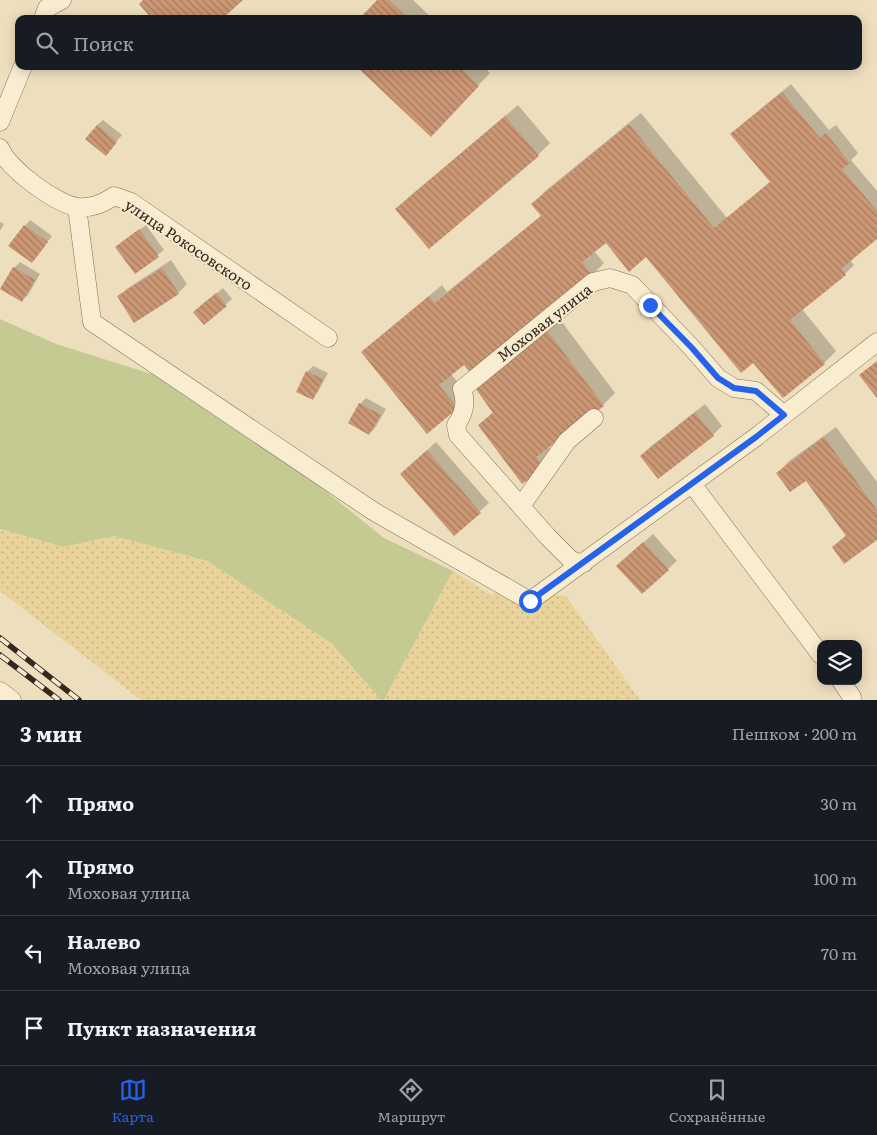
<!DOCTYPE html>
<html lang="ru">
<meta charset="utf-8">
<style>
body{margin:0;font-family:Literata,serif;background:#20242c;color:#f1f3f6}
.controls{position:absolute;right:15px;bottom:15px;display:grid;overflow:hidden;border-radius:10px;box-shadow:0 2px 12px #0003}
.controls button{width:45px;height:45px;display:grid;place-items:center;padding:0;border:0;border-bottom:1px solid #363941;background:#171b24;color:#f1f3f6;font:25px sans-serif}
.stop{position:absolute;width:15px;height:15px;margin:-11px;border:4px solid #2563eb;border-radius:50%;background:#fff}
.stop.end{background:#2563eb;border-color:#fff;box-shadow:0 1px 5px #0008}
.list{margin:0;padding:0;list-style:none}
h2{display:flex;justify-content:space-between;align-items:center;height:65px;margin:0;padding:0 20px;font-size:21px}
h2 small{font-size:16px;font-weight:400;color:#9ea1a6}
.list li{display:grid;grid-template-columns:32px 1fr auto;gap:15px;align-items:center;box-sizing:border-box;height:75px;padding:0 20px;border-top:1px solid #363941}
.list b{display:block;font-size:19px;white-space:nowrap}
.list p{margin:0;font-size:16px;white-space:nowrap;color:#9ea1a6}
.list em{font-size:16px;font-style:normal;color:#9ea1a6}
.icon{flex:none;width:28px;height:28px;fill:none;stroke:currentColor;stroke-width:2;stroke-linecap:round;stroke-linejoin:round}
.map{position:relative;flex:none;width:877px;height:700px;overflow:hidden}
.search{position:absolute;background:#171b24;box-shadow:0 2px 12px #0003;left:15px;right:15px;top:15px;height:55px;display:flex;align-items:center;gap:12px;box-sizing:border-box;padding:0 18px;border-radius:10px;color:#9ea1a6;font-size:19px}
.sheet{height:365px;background:#171b24}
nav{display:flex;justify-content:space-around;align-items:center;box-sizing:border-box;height:70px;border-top:1px solid #363941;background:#171b24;font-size:14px;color:#9ea1a6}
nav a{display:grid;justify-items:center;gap:2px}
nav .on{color:#2563eb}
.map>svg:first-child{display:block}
.green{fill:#c5ca93}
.sand{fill:url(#sand-dots)}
.shadow{fill:#0003}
.building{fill:url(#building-back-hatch)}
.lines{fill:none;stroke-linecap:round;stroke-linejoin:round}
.minor-casing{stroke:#856f57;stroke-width:19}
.minor{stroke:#f8ecd1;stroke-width:18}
.rail-casing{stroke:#34271c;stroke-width:5.5}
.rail{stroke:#f5e9ce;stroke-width:4;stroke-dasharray:11;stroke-linecap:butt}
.route{stroke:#2563eb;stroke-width:6}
.labels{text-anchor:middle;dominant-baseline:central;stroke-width:4;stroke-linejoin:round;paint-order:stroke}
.street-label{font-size:15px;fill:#34271c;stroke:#f5e9ce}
</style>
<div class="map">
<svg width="877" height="700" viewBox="0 0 877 700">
<defs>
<pattern id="sand-dots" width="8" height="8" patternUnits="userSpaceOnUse" patternTransform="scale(1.25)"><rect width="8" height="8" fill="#e9d39b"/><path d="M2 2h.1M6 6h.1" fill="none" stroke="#c8b585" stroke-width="1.8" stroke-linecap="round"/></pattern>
<pattern id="building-back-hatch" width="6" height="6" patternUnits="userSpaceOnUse" patternTransform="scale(1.25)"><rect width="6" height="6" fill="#cb9774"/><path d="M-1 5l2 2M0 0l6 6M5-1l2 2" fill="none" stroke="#a67b5e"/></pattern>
</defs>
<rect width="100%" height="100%" fill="#eddebe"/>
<path class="green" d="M0 319 56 344 190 386 298 469 384 538 453 571 384 700H381L331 643 115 536 63 547 0 529Z"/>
<path class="sand" d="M0 529 63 547 115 536 208 561 331 643 381 700H141L0 591Z
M453 571 491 595 501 589 566 596 640 700H384Z"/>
<path class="shadow" d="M379 0H413L433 19H361Z
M358 66H483L490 73 442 124Z
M791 84 829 130 836 125 858 153 851 160 877 191V238L850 260 854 265 845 274 802 309 836 351 824 363 783 397 754 361 647 256 606 241 594 251 604 263 592 275 451 374 469 396 458 407 363 352 375 341 442 285 447 292 542 215 533 204 544 192 641 113 727 218 771 181 741 125Z
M518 105 550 143 538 155 429 247 397 209 409 197Z
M103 120 122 135 111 148 97 125Z
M30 220 52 236 32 262 25 226Z
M0 222 4 224 0 231Z
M146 225 164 250 135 272 117 247Z
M171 260 187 284 178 293 119 296 128 288Z
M20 262 40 274 28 295 22 300 14 268Z
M223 288 232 299 204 323 200 306Z
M559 318 615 393 603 405 548 446 555 455 543 467 479 425 494 411 486 373Z
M313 366 328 373 318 392 312 398 307 372Z
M366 398 386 409 375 428 369 434 350 423 360 404Z
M705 404 722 426 713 435 641 456 650 447Z
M836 427 877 482V538L833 547 847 534 806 479 778 473 789 461Z
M436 442 489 503 454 534 411 465Z
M653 534 677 561 668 569 627 557Z"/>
<path class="building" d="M143 0H243L222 19H152L139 4Z
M377 0H389L409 19H359Z
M356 66H459L479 86 431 137Z
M782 92 820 138 826 133 850 163 842 169 877 211V239L841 269 846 275 790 320 825 364 783 398 753 363 741 373 646 257 629 272 606 243 582 262 593 276 472 375 464 365 439 385 458 408 427 434 361 352 429 296 435 303 541 216 531 204 629 124 714 228 770 182 730 134Z
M505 116 539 156 429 249 395 209Z
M97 125 117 142 106 156 85 139Z
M24 225 48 242 32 263 8 246Z
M139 229 159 257 135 274 115 247Z
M13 267 35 280 22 302 0 289Z
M162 268 179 294 134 323 117 296Z
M216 293 227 306 204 325 193 312Z
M546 329 604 406 536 457 544 468 522 484 478 425 493 413 473 385Z
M877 361V398L859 375Z
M306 371 323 379 313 400 296 392Z
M359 403 381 415 369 435 348 423Z
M695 412 714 436 658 479 640 456Z
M824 437 877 510V540L844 564 832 547 846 536 806 481 790 492 776 473Z
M427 450 481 513 454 536 400 474Z
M643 542 669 570 642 594 616 566Z"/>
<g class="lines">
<defs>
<path id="minor" d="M43 19 47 8 62 0
M0 122 23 66
M0 148C7 168 57 205 78 207 93 208 102 204 114 196L131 202 328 338
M77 207 92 322 373 511 530 601 756 437 877 342
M692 484 821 655
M521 506 567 441 594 418
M584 563 575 562 570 559 548 537 458 435 456 425C464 414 467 402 462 389L593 282 610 278 632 285 692 348 718 378 734 388 756 391 784 415
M841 681 852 697
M0 691 12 700"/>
</defs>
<use href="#minor" class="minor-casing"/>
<use href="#minor" class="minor"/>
<defs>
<path id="rail" d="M0 638 79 700
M0 655 59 700"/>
</defs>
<use href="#rail" class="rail-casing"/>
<use href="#rail" class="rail"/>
</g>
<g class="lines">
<path class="route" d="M530 601 756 437 784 415 756 391 734 388 718 378 692 348 650 305"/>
</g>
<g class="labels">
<g class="street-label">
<text transform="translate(189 244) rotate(34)">улица Рокосовского</text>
<text transform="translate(544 322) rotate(-38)">Моховая улица</text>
</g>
</g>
</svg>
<div class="controls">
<button><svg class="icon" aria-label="layers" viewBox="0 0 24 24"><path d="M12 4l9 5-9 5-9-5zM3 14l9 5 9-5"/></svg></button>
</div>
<div class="stop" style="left:530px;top:601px"></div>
<div class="stop end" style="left:650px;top:305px"></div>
<div class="search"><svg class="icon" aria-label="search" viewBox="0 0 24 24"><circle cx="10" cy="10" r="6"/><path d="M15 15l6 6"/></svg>Поиск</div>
</div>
<section class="sheet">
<h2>3 мин<small>Пешком · 200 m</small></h2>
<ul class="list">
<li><svg class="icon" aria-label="ahead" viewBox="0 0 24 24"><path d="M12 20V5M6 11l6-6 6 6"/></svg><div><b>Прямо</b></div><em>30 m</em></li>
<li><svg class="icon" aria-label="ahead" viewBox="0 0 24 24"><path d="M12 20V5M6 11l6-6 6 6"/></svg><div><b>Прямо</b><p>Моховая улица</p></div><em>100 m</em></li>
<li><svg class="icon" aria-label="left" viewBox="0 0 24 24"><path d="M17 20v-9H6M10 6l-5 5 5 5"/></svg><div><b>Налево</b><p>Моховая улица</p></div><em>70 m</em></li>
<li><svg class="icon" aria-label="arrive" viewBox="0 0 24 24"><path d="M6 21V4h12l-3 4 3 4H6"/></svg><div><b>Пункт назначения</b></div></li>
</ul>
</section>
<nav>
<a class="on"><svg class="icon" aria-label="map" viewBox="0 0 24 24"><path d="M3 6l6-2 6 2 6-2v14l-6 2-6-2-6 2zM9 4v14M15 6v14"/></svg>Карта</a>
<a><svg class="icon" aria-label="directions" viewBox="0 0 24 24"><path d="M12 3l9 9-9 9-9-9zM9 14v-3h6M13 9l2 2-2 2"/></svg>Маршрут</a>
<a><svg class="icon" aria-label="saved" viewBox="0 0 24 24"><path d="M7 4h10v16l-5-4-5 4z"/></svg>Сохранённые</a>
</nav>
